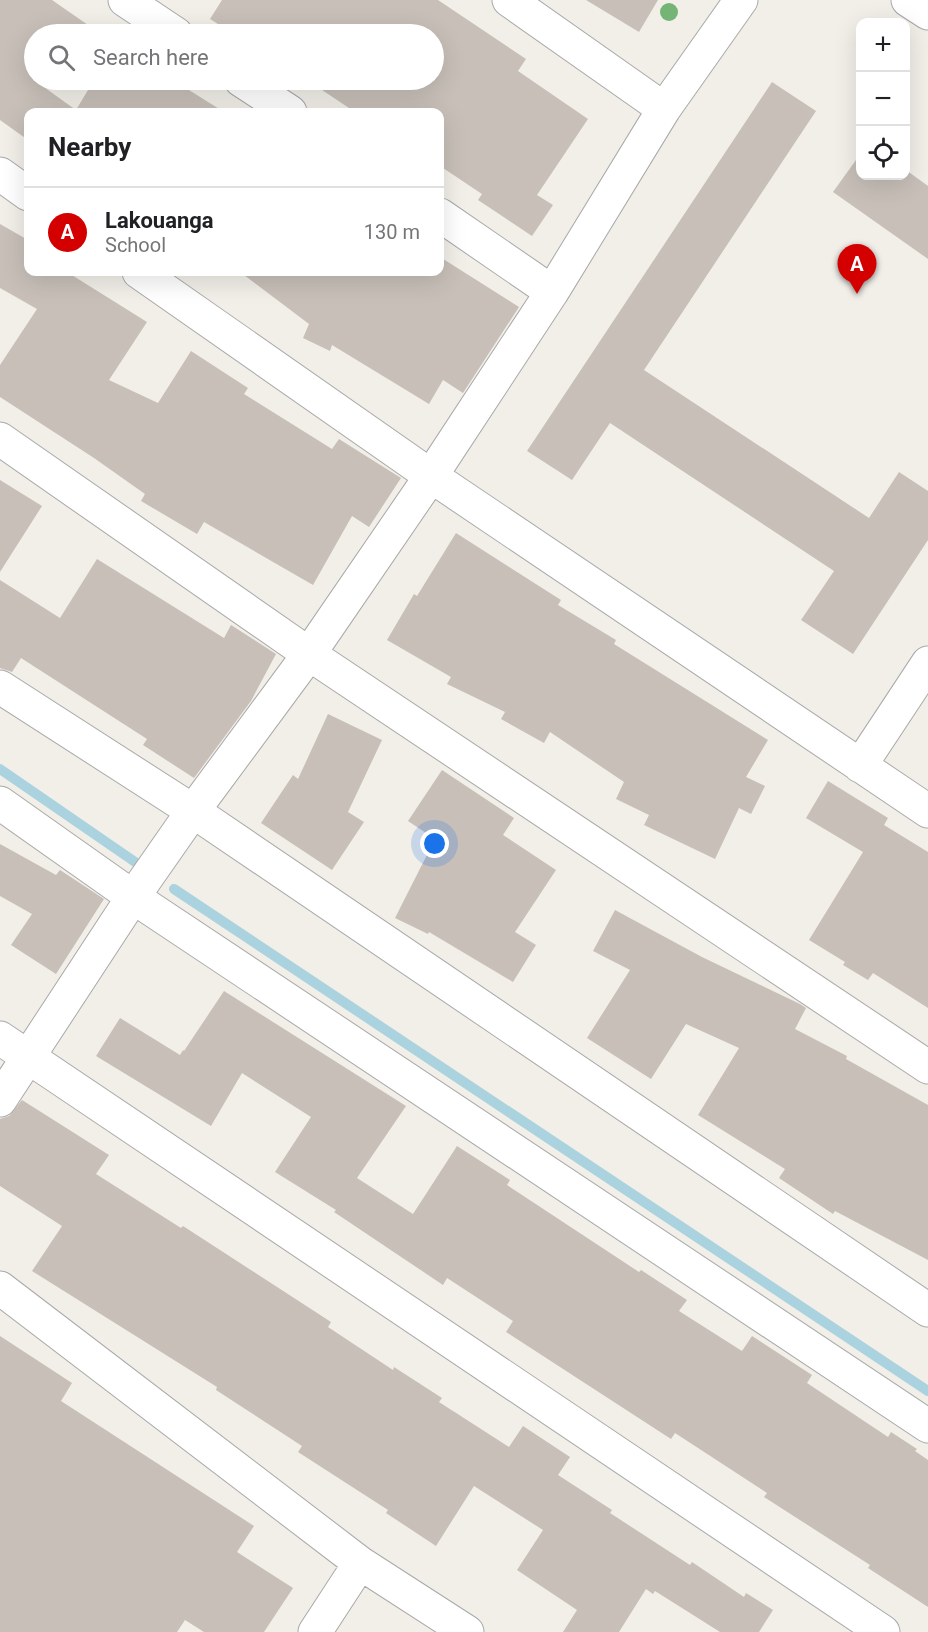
<!DOCTYPE html>
<meta charset="utf-8">
<style>
body{margin:0;font-family:Roboto,sans-serif;background:#f6f6f6;color:#202124}
.controls{position:absolute;right:18px;top:18px;display:grid;overflow:hidden;border-radius:12px;box-shadow:0 6px 24px #0002}
.controls button{width:54px;height:54px;display:grid;place-items:center;padding:0;border:0;border-bottom:2px solid #e0e0e0;background:#fff;color:#202124;font:30px sans-serif}
.you{position:absolute;left:435px;top:844px;width:21px;height:21px;margin:-15px;border:4px solid #fff;border-radius:50%;background:#1a73e8;box-shadow:0 0 0 9px #1a73e833}
.badge{display:grid;place-items:center;width:39px;height:39px;border-radius:50%;background:#d40000;color:#fff;font-size:20px;font-weight:700}
.pin{position:absolute;translate:-50% -50px;filter:drop-shadow(0 2px 3px #0008)}
.pin::after{content:'';position:absolute;top:32px;width:21px;height:18px;background:inherit;clip-path:polygon(0 0,100% 0,50% 100%)}
.list{margin:0;padding:0;list-style:none}
h2{display:flex;justify-content:space-between;align-items:center;height:78px;margin:0;padding:0 24px;font-size:26px}
h2 small{font-size:20px;font-weight:400;color:#757577}
.list li{display:grid;grid-template-columns:39px 1fr auto;gap:18px;align-items:center;box-sizing:border-box;height:90px;padding:0 24px;border-top:2px solid #e0e0e0}
.list b{display:block;font-size:22px;white-space:nowrap}
.list p{margin:0;font-size:20px;white-space:nowrap;color:#757577}
.list em{font-size:20px;font-style:normal;color:#757577}
.icon{flex:none;width:33px;height:33px;fill:none;stroke:currentColor;stroke-width:2;stroke-linecap:round;stroke-linejoin:round}
.map{position:relative;flex:none;width:928px;height:1632px;overflow:hidden}
.search{position:absolute;background:#fff;box-shadow:0 6px 24px #0002;left:24px;top:24px;width:420px;height:66px;display:flex;align-items:center;gap:15px;box-sizing:border-box;padding:0 21px;border-radius:33px;color:#757577;font-size:22px}
.panel{position:absolute;background:#fff;box-shadow:0 6px 24px #0002;left:24px;top:108px;width:420px;height:168px;border-radius:12px}
.map>svg:first-child{display:block}
.lines{fill:none;stroke-linecap:round;stroke-linejoin:round}
.stream{stroke:#aad3df;stroke-width:10}
.building{fill:#c7bfb8}
.street-casing{stroke:#a9a9a9;stroke-width:35}
.street{stroke:#fff;stroke-width:33}
.tree{fill:#74b475}
</style>
<div class="map">
<svg width="928" height="1632" viewBox="0 0 928 1632">
<rect width="100%" height="100%" fill="#f2efe9"/>
<g class="lines">
<path class="stream" d="M0 769 138 864
M174 889 928 1391"/>
</g>
<path class="building" d="M0 0H52L101 34H34V80L76 110 94 80H173L224 112H28V140L0 120Z
M222 0H438L526 59 518 71 588 119 537 195 553 205 532 236 478 200 482 194 440 166V112H355L307 80H434V34H234L210 19Z
M586 0H658L639 32Z
M772 82 816 111 644 370 869 518 899 472 928 491V540L853 654 801 620 834 571 610 423 572 480 527 451Z
M861 153V176H906V170L928 186V259L833 192Z
M0 224 28 240V272H67L147 322 109 380 158 403 191 351 248 388 244 394 332 449 339 439 401 478 369 527 352 516 313 585 204 522 197 534 141 501 145 494 94 458 0 397V365L37 309 0 288Z
M440 257 519 307 463 393 443 380 429 404 332 345 330 351 303 338 309 324 240 272H440Z
M0 480 42 506 0 572Z
M456 533 561 600 558 605 616 640 614 644 768 740 746 777 765 786 751 814 739 808 715 859 644 825 649 815 616 799 624 782 550 732 544 743 501 719 505 712 447 684 451 677 387 640 414 594 417 596Z
M97 559 224 638 231 625 276 654 251 701 194 778 143 745 147 739 21 658 12 672 0 668V580L60 618Z
M328 714 382 740 348 812 364 822 332 870 261 823 293 775 298 779Z
M442 770 514 818 503 835 556 870 515 932 536 945 513 982 429 932 428 934 395 918 435 839 408 821Z
M828 781 888 818 884 825 928 852V1008L873 973 868 980 843 965 845 962 809 940 863 852 806 818Z
M0 844 56 875 60 870 104 899 56 974 11 945 32 914 0 896Z
M615 910 702 957 800 1004 806 1008 795 1029 847 1056 846 1059 928 1105V1260L835 1211 833 1214 779 1178 785 1169 698 1115 739 1048 686 1024 651 1079 587 1038 630 970 593 951Z
M224 991 406 1106 357 1178 413 1214 457 1146 510 1180 507 1185 639 1272 641 1270 687 1300 679 1311 742 1351 752 1336 812 1375 807 1383 888 1437 891 1432 917 1449 915 1451 928 1460V1607L868 1568 870 1565 764 1497 767 1493 675 1433 671 1439 506 1332 513 1321 447 1278 443 1285 334 1212 336 1210 275 1172 311 1117 242 1073 211 1126 96 1056 120 1018 180 1055 183 1050 184 1051Z
M22 1100 109 1155 96 1174 181 1228 183 1226 331 1322 328 1327 393 1370 394 1367 442 1398 439 1402 509 1447 523 1426 570 1457 558 1475 612 1510 610 1513 690 1565 692 1562 744 1597 746 1593 773 1610 759 1632H720L655 1591 653 1594 646 1589 619 1632H563L577 1610 517 1570 543 1530 474 1486 436 1546 386 1513 388 1510 298 1452 302 1446 216 1390 217 1387 32 1271 62 1226 0 1186V1119L9 1116Z
M0 1336 72 1383 61 1401 254 1526 237 1552 293 1588 264 1632H204L185 1620 177 1632H0Z"/>
<g class="lines">
<defs>
<path id="street" d="M125 0 176 34
M509 0 664 109
M908 0 928 13
M241 80 290 112
M0 174 28 194
M440 215 552 292
M139 272 431 476 928 811
M0 439 309 654 928 1067
M0 687 193 811 928 1310
M860 766 928 663
M0 803 133 897 928 1426
M0 1038 883 1632
M0 1100 133 897 193 811 309 654 431 476 552 292 664 109 741 0
M0 1288 360 1563 467 1632
M315 1632 360 1563"/>
</defs>
<use href="#street" class="street-casing"/>
<use href="#street" class="street"/>
</g>
<circle class="tree" cx="669" cy="12" r="9"/>
</svg>
<div class="controls">
<button>+</button>
<button>−</button>
<button><svg class="icon" aria-label="locate" viewBox="0 0 24 24"><circle cx="12" cy="12" r="6"/><path d="M12 2v4M12 18v4M2 12h4M18 12h4"/></svg></button>
</div>
<div class="you"></div>
<div class="pin badge" style="left:857px;top:294px">A</div>
<div class="search"><svg class="icon" aria-label="search" viewBox="0 0 24 24"><circle cx="10" cy="10" r="6"/><path d="M15 15l6 6"/></svg>Search here</div>
<section class="panel">
<h2>Nearby<small></small></h2>
<ul class="list">
<li><span class="badge">A</span><div><b>Lakouanga</b><p>School</p></div><em>130 m</em></li>
</ul>
</section>
</div>
